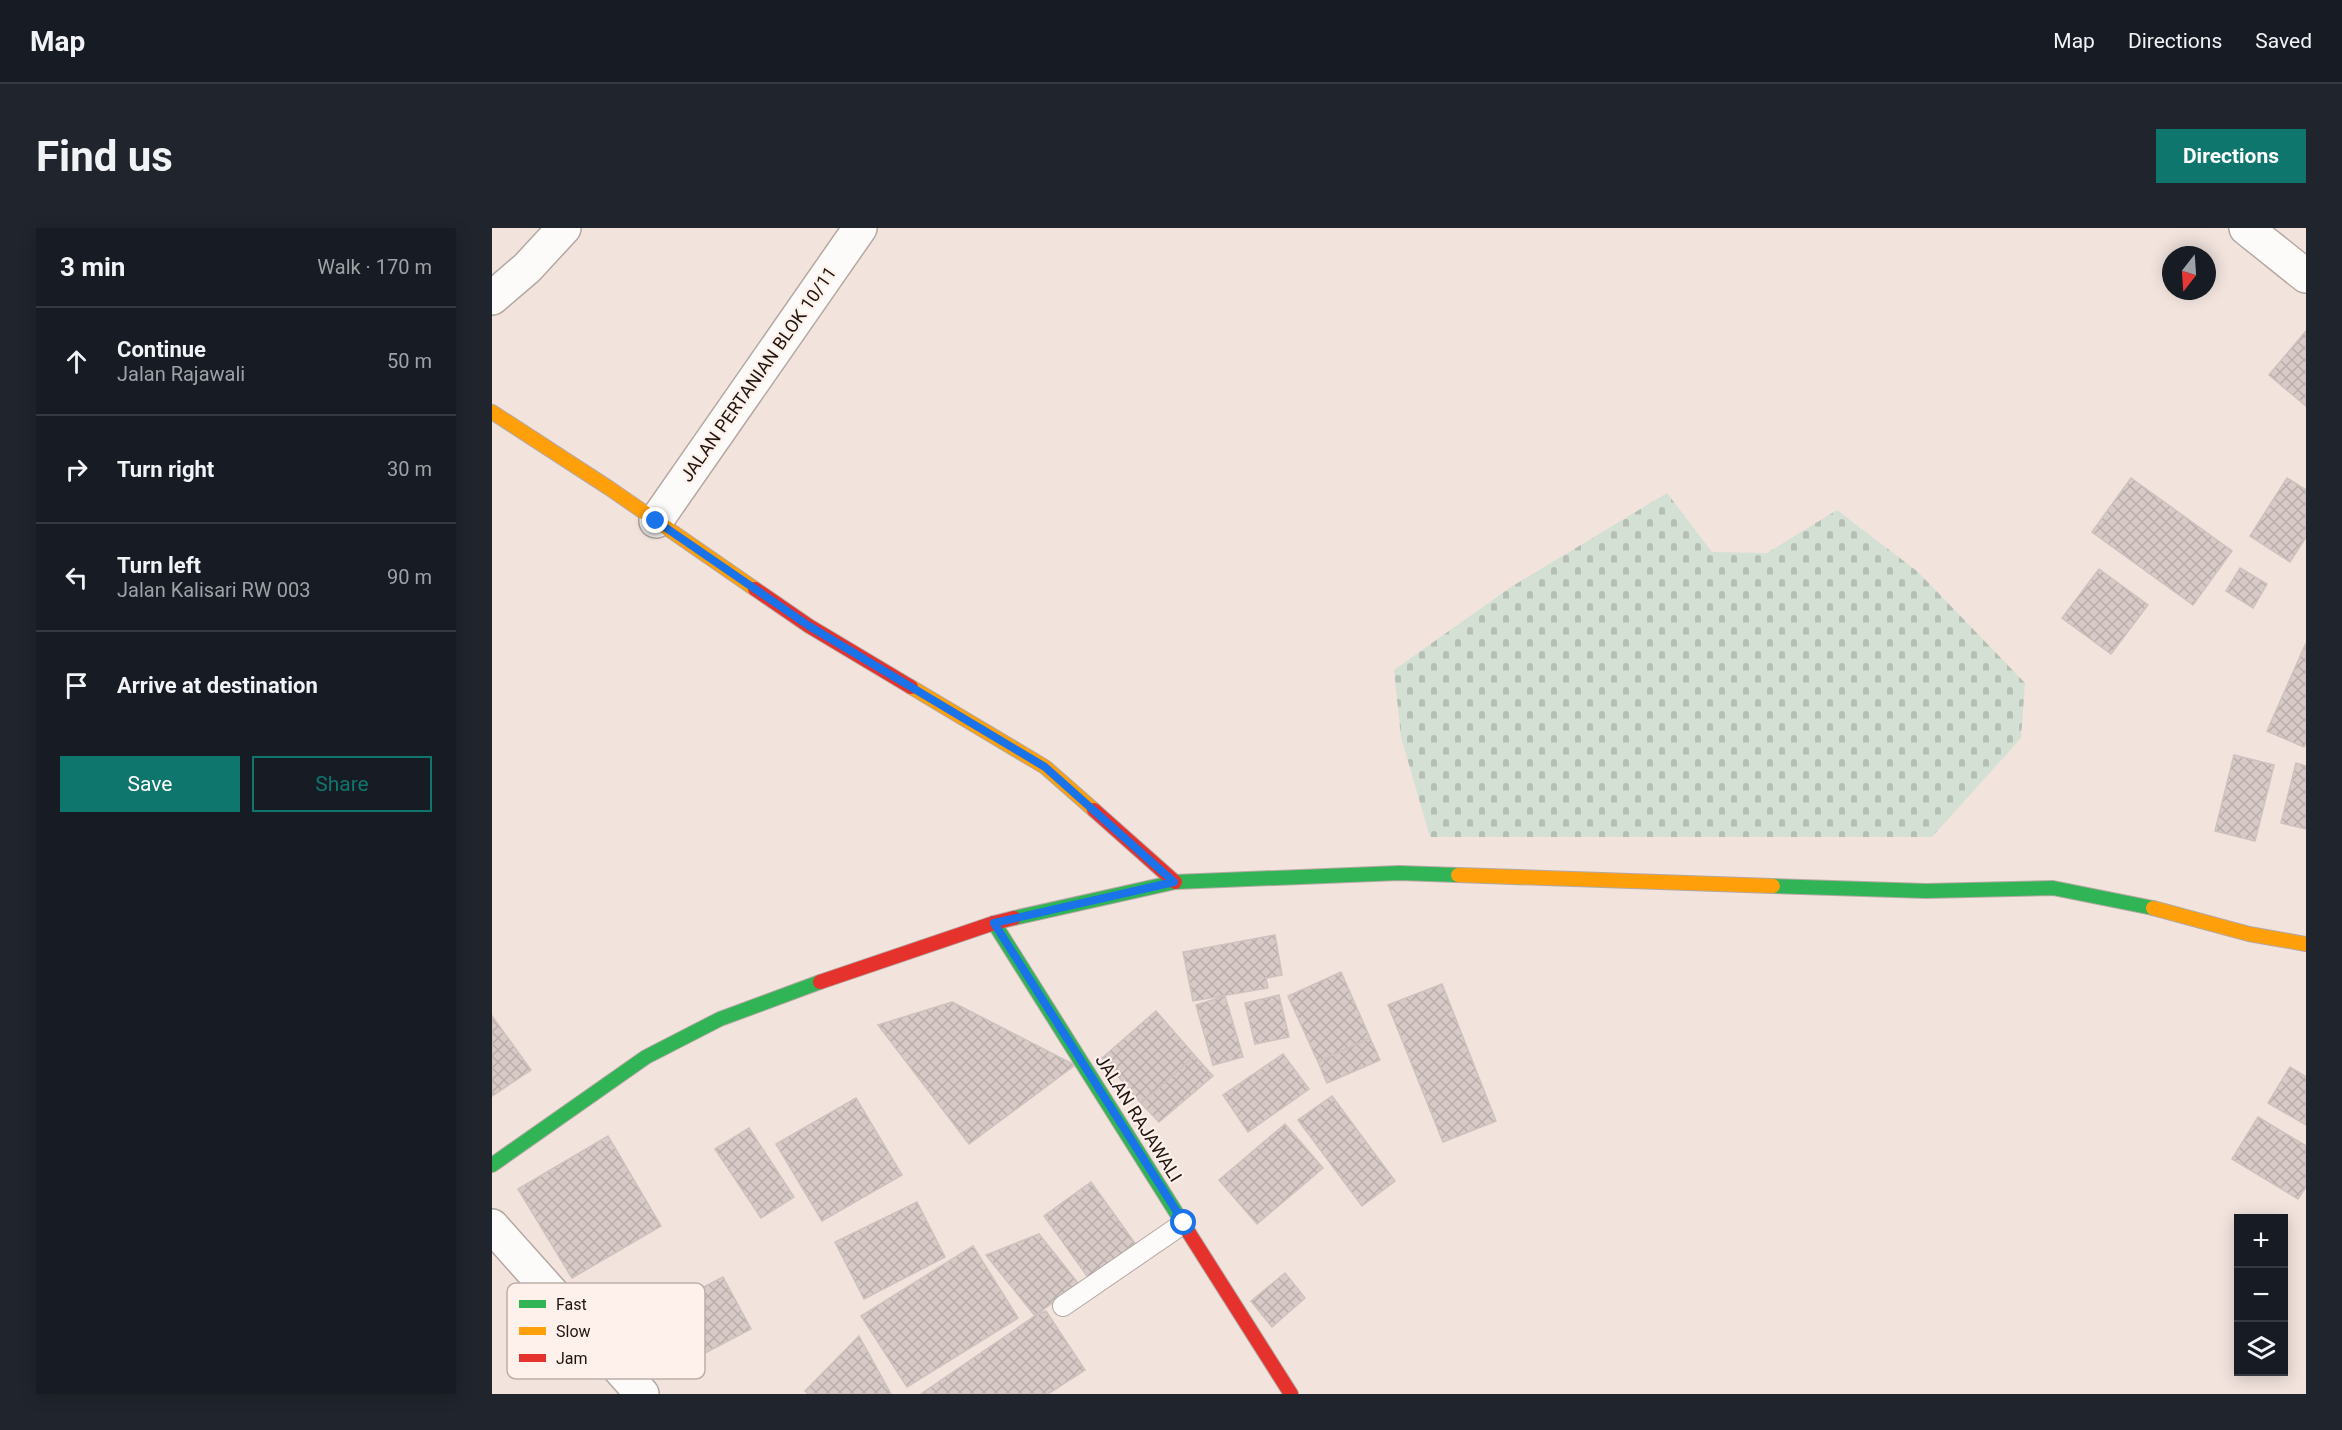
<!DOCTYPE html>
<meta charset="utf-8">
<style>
body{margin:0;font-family:Roboto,sans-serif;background:#20242c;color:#f1f3f6}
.controls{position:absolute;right:18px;bottom:18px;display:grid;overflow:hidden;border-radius:0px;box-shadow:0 3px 15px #0003}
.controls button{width:54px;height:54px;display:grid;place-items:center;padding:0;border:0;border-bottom:2px solid #363941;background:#171b24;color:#f1f3f6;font:30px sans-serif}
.compass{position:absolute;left:1670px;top:18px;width:54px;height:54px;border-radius:50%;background:#171b24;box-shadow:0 3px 15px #0003;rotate:197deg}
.stop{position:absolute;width:18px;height:18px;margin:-14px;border:4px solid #1a73e8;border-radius:50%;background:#fff}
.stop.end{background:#1a73e8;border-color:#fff;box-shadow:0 2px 6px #0008}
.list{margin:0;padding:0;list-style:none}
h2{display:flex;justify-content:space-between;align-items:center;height:78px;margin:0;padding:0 24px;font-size:26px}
h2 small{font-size:20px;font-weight:400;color:#9ea1a6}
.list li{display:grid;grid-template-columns:39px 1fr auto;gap:18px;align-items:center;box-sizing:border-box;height:108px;padding:0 24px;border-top:2px solid #363941}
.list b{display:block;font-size:22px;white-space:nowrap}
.list p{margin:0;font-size:20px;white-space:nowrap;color:#9ea1a6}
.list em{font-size:20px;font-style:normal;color:#9ea1a6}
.actions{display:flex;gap:12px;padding:18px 24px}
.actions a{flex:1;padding:14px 0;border:2px solid #0f766e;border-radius:0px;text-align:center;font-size:21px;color:#0f766e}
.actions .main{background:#0f766e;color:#fff}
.icon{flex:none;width:33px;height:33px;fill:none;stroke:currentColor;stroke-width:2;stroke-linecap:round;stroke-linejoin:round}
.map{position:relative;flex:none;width:1814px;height:1166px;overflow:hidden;border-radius:0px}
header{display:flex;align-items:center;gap:36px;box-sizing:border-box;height:84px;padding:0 30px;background:#171b24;border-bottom:2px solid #363941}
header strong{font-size:28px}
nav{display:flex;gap:33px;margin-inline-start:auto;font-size:21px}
.intro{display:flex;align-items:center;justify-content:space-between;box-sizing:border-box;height:144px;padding:0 36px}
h1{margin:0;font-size:42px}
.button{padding:15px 27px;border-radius:0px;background:#0f766e;color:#fff;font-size:21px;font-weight:700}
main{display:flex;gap:36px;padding:0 36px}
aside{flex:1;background:#171b24;border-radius:0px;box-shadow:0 3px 15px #0003}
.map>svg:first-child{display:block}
.cemetery{fill:url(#cemetery-stones)}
.building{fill:url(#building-cross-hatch);stroke:#cfc1be;stroke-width:1.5}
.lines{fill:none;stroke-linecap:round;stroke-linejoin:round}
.lane-casing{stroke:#b4a8a3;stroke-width:22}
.street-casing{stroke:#b4a8a3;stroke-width:36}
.fast-casing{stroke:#b4a8a3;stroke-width:16}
.slow-casing{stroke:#b4a8a3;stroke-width:16}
.jam-casing{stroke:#b4a8a3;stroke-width:16}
.lane{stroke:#fdfbfa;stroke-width:20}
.street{stroke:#fdfbfa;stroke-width:33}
.fast{stroke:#30b455;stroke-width:14}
.slow{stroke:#ff9f0a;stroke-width:14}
.jam{stroke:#e5322d;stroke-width:14}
.route{stroke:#1a73e8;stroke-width:8}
.labels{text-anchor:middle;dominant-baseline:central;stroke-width:4.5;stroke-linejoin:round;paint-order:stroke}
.street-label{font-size:18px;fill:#211510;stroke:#fef0ea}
.key{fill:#fef0ea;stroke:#bcaea9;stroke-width:1.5}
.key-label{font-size:16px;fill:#211510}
</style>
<header>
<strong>Map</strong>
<nav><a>Map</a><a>Directions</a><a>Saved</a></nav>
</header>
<div class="intro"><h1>Find us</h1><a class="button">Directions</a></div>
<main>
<aside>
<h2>3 min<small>Walk · 170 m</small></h2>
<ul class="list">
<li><svg class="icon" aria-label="ahead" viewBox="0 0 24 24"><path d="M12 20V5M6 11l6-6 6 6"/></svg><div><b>Continue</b><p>Jalan Rajawali</p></div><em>50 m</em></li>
<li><svg class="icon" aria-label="right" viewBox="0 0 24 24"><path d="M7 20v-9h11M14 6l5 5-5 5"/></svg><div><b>Turn right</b></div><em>30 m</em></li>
<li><svg class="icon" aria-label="left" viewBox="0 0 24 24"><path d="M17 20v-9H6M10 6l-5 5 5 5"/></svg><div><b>Turn left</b><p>Jalan Kalisari RW 003</p></div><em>90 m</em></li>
<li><svg class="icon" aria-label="arrive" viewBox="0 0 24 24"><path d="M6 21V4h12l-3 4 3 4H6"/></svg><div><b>Arrive at destination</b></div></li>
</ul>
<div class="actions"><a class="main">Save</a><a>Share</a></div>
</aside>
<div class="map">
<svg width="1814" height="1166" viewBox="0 0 1814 1166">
<defs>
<pattern id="cemetery-stones" width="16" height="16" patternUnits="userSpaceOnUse" patternTransform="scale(1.5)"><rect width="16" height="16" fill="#d4e0d3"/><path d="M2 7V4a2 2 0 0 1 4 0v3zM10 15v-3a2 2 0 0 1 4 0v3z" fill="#b6bfb4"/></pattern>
<pattern id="building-cross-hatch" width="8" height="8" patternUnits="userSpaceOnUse" patternTransform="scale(1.5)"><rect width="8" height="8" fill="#d8cac7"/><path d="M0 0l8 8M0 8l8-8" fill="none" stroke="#b9adaa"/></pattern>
</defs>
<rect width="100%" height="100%" fill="#f2e3dd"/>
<path class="cemetery" d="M1175 265 1220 324 1275 325 1345 282 1426 344 1533 455 1529 510 1440 609H938L909 509 902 442 1019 359Z"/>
<path class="building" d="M1814 103V178L1777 147Z
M1639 250 1740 323 1701 377 1600 304Z
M1795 250 1814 262V309L1798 334 1758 308Z
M1748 340 1775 356 1761 380 1734 363Z
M1607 341 1656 377 1619 426 1570 390Z
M1814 415V515L1812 519 1775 503Z
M1742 527 1782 537 1763 613 1723 603Z
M1804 535 1814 538V601L1789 595Z
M783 707 790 747 774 750 776 760 701 773 691 724Z
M849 744 878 810 826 834 796 768Z
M950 756 1004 893 951 914 896 777Z
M787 767 797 809 763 816 753 775Z
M733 768 751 829 721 837 704 777Z
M460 774 583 837 477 916 386 797Z
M664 783 703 828 649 875 610 830Z
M0 788 39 842 0 868Z
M878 810 888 832 835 855 826 834Z
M791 826 817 861 756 904 731 867Z
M703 828 721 848 667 894 649 875Z
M1798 839 1814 849V897L1776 875Z
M840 868 903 953 870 978 806 892Z
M364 870 410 947 330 993 284 916Z
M1766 889 1814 918V959L1806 971 1740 931Z
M793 896 831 940 765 996 727 952Z
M257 900 302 969 269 990 223 921Z
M116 908 169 998 80 1050 26 961Z
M599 954 645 1018 598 1052 552 988Z
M425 974 453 1029 372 1071 343 1014Z
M547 1006 586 1055 543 1088 494 1027Z
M481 1018 526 1090 415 1159 369 1088Z
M793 1045 813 1070 780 1099 759 1073Z
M231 1049 259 1101 175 1145 146 1093Z
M554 1083 593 1142 556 1166H429L543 1088Z
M367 1108 399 1166H316L313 1163Z"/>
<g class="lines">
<defs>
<path id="lane" d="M571 1078 692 995"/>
<path id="street" d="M1754 0 1814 48
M0 70 35 40 72 0
M164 293 368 0
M0 998 150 1166"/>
<path id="fast" d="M1281 658 1434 663 1561 660 1661 680
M522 690 683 654 907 645 966 647
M502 695 697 1005
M0 937 154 829 228 791 328 754"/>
<path id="slow" d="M0 184 117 260 263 361
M419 459 553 539 602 582
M966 647 1281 658
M1661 680 1757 706 1814 716"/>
<path id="jam" d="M263 361 317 398 419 459
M602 582 683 654
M328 754 502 695 522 690
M697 1005 799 1166"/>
</defs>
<use href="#lane" class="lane-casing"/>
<use href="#street" class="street-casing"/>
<use href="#fast" class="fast-casing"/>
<use href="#slow" class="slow-casing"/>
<use href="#jam" class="jam-casing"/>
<use href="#lane" class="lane"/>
<use href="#street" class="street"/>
<use href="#fast" class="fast"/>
<use href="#slow" class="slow"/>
<use href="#jam" class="jam"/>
</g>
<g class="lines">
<path class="route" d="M164 293 317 398 553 539 682 654 502 695 692 995"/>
</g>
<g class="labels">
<g class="street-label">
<text transform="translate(266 146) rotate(-55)">JALAN PERTANIAN BLOK 10/11</text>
<text transform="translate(647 890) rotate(58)">JALAN RAJAWALI</text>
</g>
</g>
<rect x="15" y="1055" width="198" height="96" rx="9" class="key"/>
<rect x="27" y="1072" width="27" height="8" fill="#30b455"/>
<rect x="27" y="1099" width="27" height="8" fill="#ff9f0a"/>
<rect x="27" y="1126" width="27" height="8" fill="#e5322d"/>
<g class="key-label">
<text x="64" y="1082">Fast</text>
<text x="64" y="1109">Slow</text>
<text x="64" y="1136">Jam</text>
</g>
</svg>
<div class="controls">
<button>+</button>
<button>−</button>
<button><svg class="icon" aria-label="layers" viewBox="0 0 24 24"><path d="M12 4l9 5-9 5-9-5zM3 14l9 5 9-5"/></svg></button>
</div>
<svg class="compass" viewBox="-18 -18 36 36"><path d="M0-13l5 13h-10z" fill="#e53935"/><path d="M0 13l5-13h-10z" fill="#9ea1a6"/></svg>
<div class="stop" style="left:692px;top:995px"></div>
<div class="stop end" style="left:164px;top:293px"></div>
</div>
</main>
